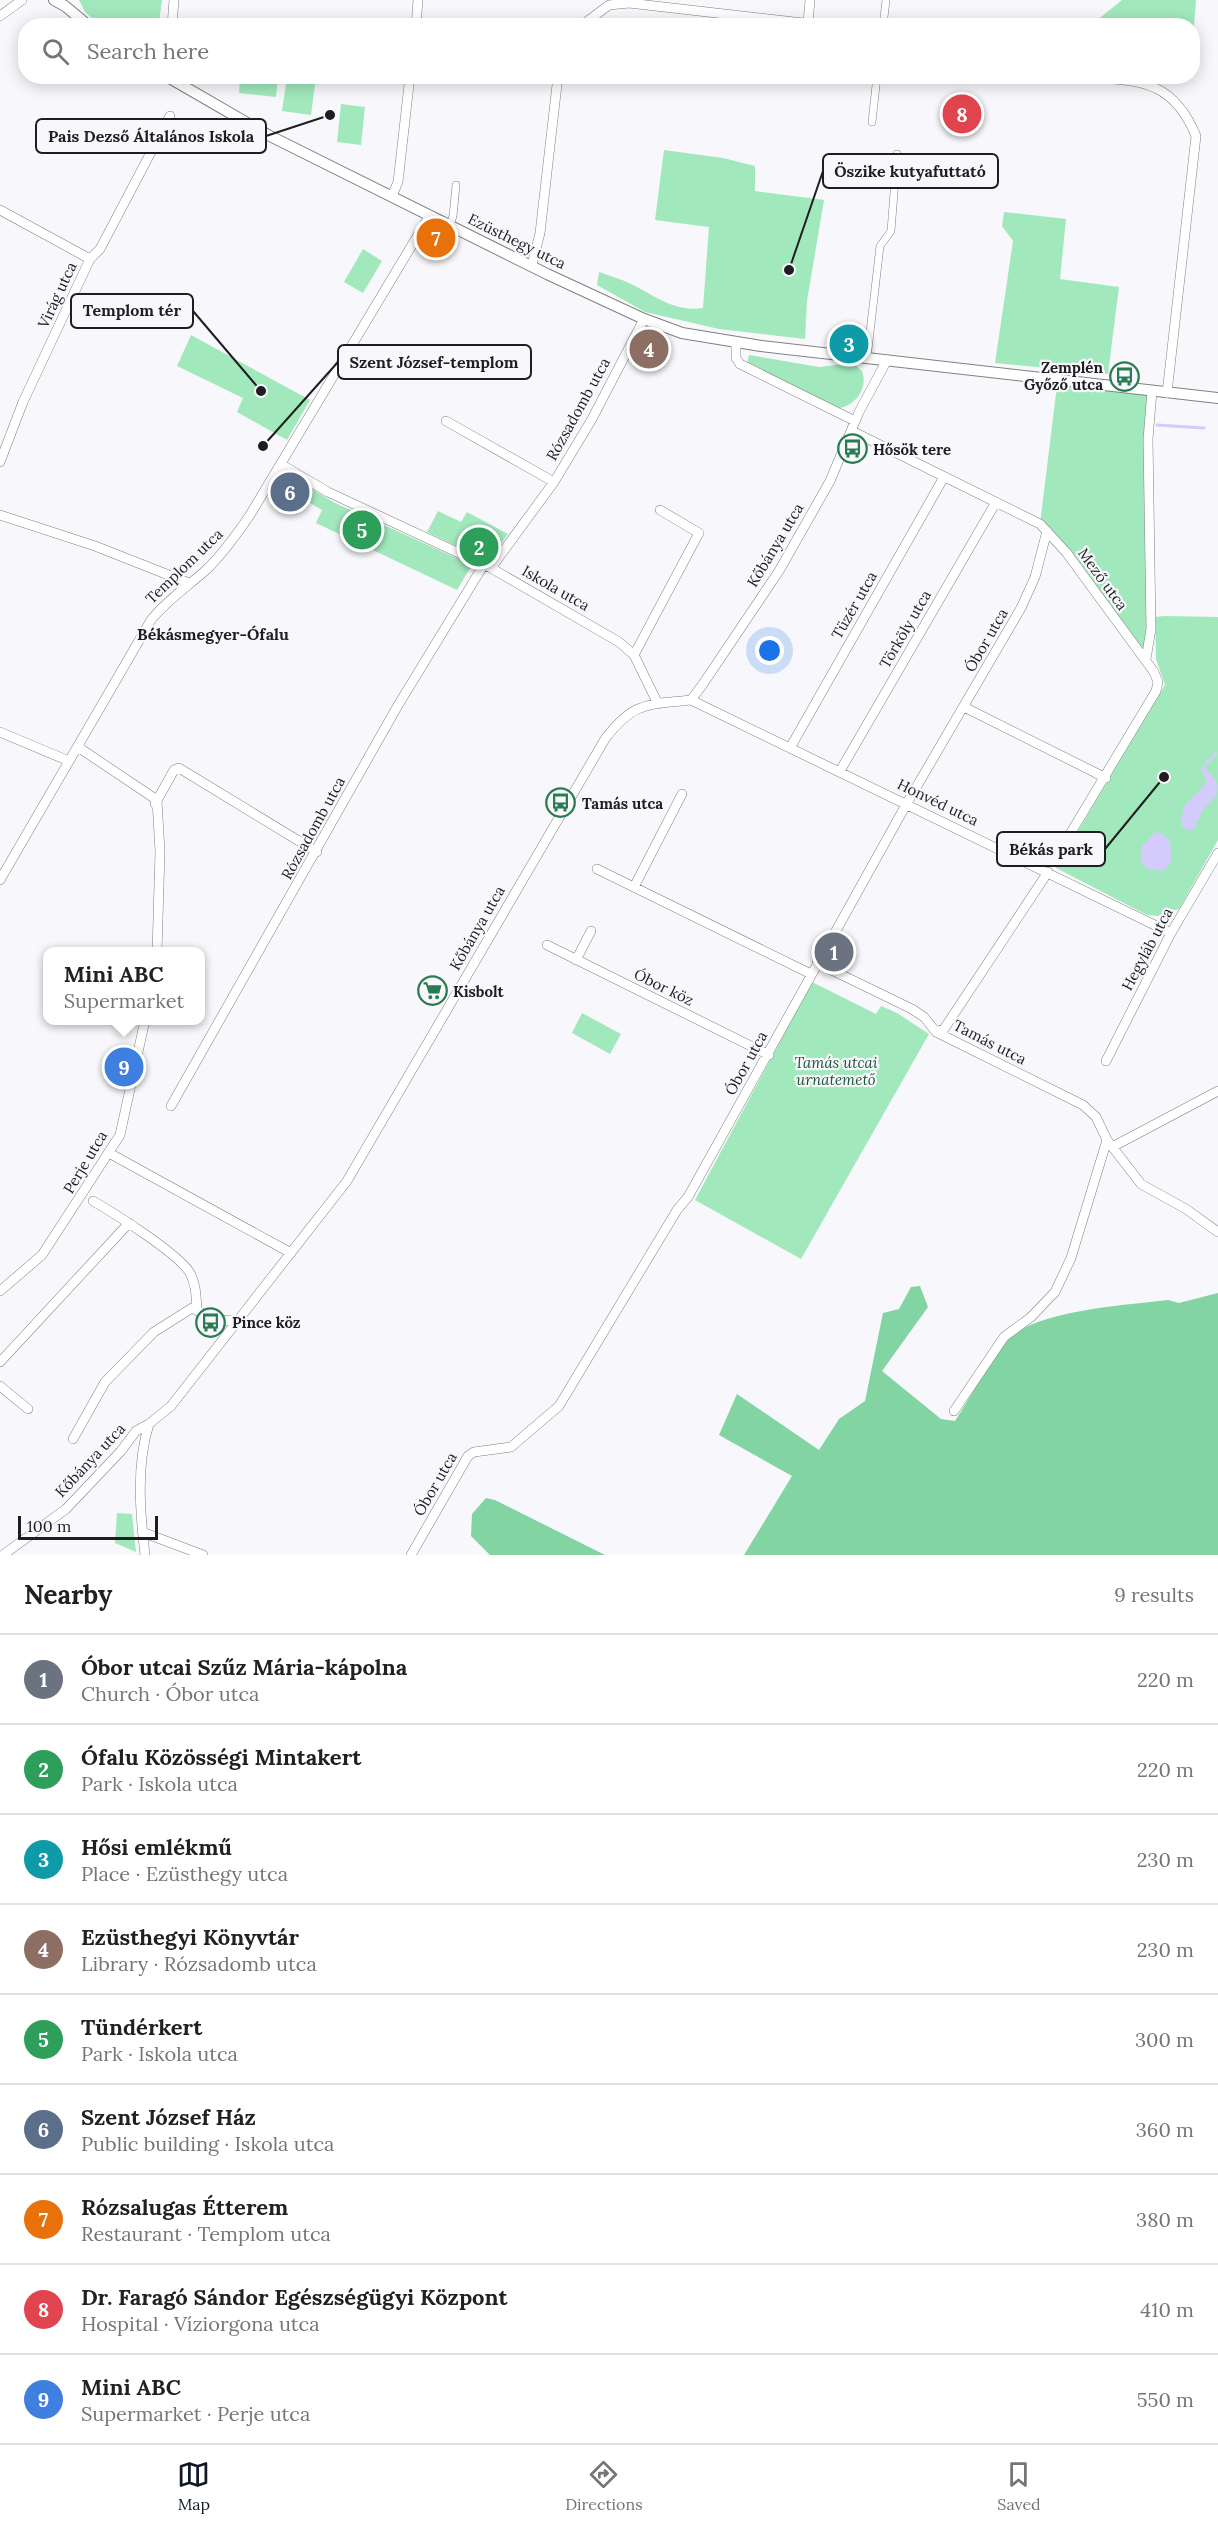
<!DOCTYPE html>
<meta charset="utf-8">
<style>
body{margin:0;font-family:Lora,serif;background:#f6f6f6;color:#202124}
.scale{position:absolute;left:18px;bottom:15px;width:140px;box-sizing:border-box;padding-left:6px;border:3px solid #1e1e20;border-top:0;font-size:16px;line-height:21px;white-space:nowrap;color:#1e1e20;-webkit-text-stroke:4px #f8f7fb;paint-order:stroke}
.you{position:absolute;left:770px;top:651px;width:21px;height:21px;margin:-15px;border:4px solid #fff;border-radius:50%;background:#1a73e8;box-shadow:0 0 0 9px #1a73e833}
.badge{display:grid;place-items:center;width:39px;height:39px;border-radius:50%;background:#111827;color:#fff;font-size:20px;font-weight:700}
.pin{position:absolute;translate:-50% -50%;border:3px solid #fff;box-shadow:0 2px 6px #0006}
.popup{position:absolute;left:43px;top:947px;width:162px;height:78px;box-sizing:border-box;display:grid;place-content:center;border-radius:12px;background:#fff;filter:drop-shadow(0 2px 4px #0005);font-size:20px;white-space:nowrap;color:#757577}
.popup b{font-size:22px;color:#202124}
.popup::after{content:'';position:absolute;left:50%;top:100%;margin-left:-12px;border:12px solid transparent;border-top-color:#fff}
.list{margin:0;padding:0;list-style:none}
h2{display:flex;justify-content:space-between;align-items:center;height:78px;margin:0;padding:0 24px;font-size:26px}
h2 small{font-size:20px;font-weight:400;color:#757577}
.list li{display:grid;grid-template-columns:39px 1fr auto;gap:18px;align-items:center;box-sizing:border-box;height:90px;padding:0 24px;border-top:2px solid #e0e0e0}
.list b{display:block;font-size:22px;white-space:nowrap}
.list p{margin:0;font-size:20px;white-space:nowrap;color:#757577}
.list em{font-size:20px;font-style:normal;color:#757577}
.icon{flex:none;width:33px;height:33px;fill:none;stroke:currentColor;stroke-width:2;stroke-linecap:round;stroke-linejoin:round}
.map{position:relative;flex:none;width:1218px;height:1555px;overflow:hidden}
.search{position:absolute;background:#fff;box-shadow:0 3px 15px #0003;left:18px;right:18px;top:18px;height:66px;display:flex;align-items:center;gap:15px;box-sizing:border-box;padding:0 21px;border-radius:24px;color:#757577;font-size:22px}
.sheet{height:888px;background:#fff}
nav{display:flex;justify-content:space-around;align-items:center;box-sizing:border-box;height:84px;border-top:2px solid #e0e0e0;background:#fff;font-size:16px;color:#757577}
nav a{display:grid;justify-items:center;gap:3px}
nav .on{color:#111827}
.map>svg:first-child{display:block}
.green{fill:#a2e8bd}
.forest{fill:#82d4a3}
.water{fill:#d3ccfa}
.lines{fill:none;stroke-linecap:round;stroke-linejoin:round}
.stream{stroke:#d3ccfa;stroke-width:3}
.pedestrian-casing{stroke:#808083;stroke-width:8}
.minor-casing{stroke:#808083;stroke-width:10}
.tertiary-casing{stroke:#808083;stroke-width:12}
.pedestrian{stroke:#fff;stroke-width:7}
.minor{stroke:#fff;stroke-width:9}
.tertiary{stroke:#fff;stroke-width:10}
.labels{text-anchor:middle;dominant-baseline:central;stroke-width:4.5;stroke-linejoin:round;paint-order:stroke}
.street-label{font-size:15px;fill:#1e1e20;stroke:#f8f7fb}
.poi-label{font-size:15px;font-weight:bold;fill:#1e1e20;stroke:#f8f7fb;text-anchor:start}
.park-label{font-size:15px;font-style:italic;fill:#195737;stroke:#f8f7fb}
.neighbourhood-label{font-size:16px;font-weight:bold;fill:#1e1e20;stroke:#f8f7fb}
.leader{fill:none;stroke:#1e1e20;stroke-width:2}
.callout-dot{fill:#1e1e20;stroke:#f8f7fb;stroke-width:2}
.callout{fill:#f8f7fb;stroke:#1e1e20;stroke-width:2}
.callout-label{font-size:16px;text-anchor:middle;font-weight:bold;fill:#1e1e20}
</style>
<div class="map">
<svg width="1218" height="1555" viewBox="0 0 1218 1555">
<rect width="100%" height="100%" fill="#f8f7fb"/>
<path class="green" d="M79 0H162L159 23 166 25H100L85 12Z
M1122 0H1196L1193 39 1192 26 1091 25Z
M240 77H278L276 97 239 93Z
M287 77H316L311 115 282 111Z
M341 104 365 107 361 145 337 142Z
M664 150 723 158 755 166V191L824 200 807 301 805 339 719 329 645 312 597 285 599 272C610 276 621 279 631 284 656 296 673 312 703 308L709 227 655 220Z
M1004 212 1066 219 1060 279 1119 287 1108 374 995 363 1013 241 1002 226Z
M363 249 382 261 363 293 344 282Z
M191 335 310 400 287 440 237 412 243 398 177 366Z
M749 355 819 367 853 363 862 371C869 388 854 408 836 408L747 363Z
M1057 385 1152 391 1151 629 1146 658 1040 524Z
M301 482 335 503 472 565 457 590 316 523 322 510 295 494Z
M438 511 461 522 467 512 508 534 488 561 427 532Z
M1164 616 1218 617V840L1179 909 1158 916 1147 915 1056 868 1165 685 1156 659 1155 617Z
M812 982 876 1014 881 1006 897 1013 929 1034 801 1259 695 1200Z
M582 1013 621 1034 610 1054 572 1033Z
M117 1513 132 1514 136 1552 115 1543Z"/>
<path class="forest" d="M920 1286 928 1307 882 1371 941 1419 955 1421C972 1395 988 1363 1008 1340 1034 1310 1129 1305 1168 1300L1179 1303 1218 1293V1555H744L792 1476 719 1435 737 1394 819 1450 839 1419 865 1401 883 1313 899 1309 911 1287Z
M486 1498 495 1500 605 1555H490L471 1536 472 1514Z"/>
<path class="water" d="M1204 766 1217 782V794L1203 810 1194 829 1188 830 1181 825C1182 798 1193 800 1206 783L1201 768Z
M1156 831 1169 839C1172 851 1175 863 1163 871L1147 869 1140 859 1142 846Z"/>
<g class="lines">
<path class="stream" d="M1157 425 1204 428
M1204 766 1216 753"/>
<defs>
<path id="pedestrian" d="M883 26 886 0
M872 122 877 76
M450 225 453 216 456 185
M867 358 880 246 891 231 897 154"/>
<path id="minor" d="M0 16 22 0
M808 23 810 0
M172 26 174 0
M416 26 418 0
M581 26 609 5 629 3 830 26
M1079 76C1134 82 1171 75 1196 136L1167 393
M392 196 398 182 410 76
M0 210 90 259
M532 265 540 233 558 76
M736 343V358L740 364 855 421
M446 421 554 482
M852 431 1040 524 1066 552 1154 672 1158 682 1156 691 1070 834
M0 462 23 402 90 259 100 249 170 116
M282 465 328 492 491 568 619 642 634 655 658 704
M0 515 95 546 189 583
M491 568 554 482 592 419 644 319
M634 655 699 533 660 510
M1146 659 1151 629 1148 439 1152 391
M691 700 1171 933
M964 707 1106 778
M0 732 69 761
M78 747 157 800 160 852 157 952
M790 748 944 477
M840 771 996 502
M155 804 174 770 179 768 317 852
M597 869 811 974
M0 880 151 620C167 600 187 587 206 570 223 554 237 534 250 515L430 215
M634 887 682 794
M547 945 769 1055
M576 960 591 931
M817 963 912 1009 924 1017 936 1032 1083 1105 1096 1117 1107 1140 1141 1184 1186 1209 1218 1232
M936 1032 944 1029 1048 872
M1106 1061 1171 933 1218 853
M171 1106 397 707 483 566
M1114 1146 1218 1091
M109 1153 291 1253
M93 1201C114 1213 179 1254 190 1273 196 1284 196 1296 197 1309
M0 1291 42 1255 120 1135 145 1020
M0 1362 129 1223
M0 1386 28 1409
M954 1411 1004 1337 1031 1317 1055 1292 1071 1258 1107 1140
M73 1439 105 1382 154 1332 192 1308 215 1320 239 1321
M142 1532 203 1555
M3 1555 66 1509 121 1451 136 1431 149 1424 171 1406 347 1181 605 739C634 701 647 705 691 700L703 684 779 571 830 481 859 412 887 360
M145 1555C140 1512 136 1465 149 1424
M411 1555 468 1456 474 1452 511 1447 559 1406 677 1210 688 1197 907 803 1021 608 1035 577 1047 531"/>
<path id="tertiary" d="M54 0 65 6 89 26
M166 76 268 135 547 274 644 319 682 333 761 346 1218 398"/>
</defs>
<use href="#pedestrian" class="pedestrian-casing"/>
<use href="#minor" class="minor-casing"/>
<use href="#tertiary" class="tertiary-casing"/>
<use href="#pedestrian" class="pedestrian"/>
<use href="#minor" class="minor"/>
<use href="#tertiary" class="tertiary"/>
</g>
<defs>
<symbol id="bus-ring" viewBox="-11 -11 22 22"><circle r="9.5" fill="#f8f7fb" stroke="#277d51" stroke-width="1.5"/><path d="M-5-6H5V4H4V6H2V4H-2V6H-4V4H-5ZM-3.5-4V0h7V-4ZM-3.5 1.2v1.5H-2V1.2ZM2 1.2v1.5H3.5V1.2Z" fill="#277d51"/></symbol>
<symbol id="supermarket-ring" viewBox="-11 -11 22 22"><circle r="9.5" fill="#f8f7fb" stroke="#277d51" stroke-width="1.5"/><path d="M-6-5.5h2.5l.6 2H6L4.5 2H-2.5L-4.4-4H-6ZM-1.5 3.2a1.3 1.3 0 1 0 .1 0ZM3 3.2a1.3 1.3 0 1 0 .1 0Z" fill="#277d51"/></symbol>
</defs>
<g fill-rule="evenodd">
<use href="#bus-ring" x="1108" y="360" width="33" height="33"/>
<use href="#bus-ring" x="836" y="432" width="33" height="33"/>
<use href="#bus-ring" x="544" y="786" width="33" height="33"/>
<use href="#supermarket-ring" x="416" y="974" width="33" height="33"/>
<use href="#bus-ring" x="194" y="1306" width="33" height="33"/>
</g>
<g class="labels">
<g class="street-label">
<text transform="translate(517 241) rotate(26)">Ezüsthegy utca</text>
<text transform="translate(57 295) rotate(-65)">Virág utca</text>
<text transform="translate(578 409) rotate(-61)">Rózsadomb utca</text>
<text transform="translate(775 545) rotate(-59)">Kőbánya utca</text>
<text transform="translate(184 566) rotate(-44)">Templom utca</text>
<text transform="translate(1103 579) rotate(54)">Mező utca</text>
<text transform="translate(556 588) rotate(30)">Iskola utca</text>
<text transform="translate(854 605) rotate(-60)">Tüzér utca</text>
<text transform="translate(905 629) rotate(-60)">Törköly utca</text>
<text transform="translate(986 640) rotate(-60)">Óbor utca</text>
<text transform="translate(938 802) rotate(26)">Honvéd utca</text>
<text transform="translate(313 828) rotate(-61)">Rózsadomb utca</text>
<text transform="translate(477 928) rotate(-60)">Kőbánya utca</text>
<text transform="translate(1147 949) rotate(-62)">Hegyláb utca</text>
<text transform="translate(664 987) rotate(26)">Óbor köz</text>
<text transform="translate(990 1042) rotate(27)">Tamás utca</text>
<text transform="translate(746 1063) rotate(-61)">Óbor utca</text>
<text transform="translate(85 1162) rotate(-59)">Perje utca</text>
<text transform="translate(90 1460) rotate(-47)">Kőbánya utca</text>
<text transform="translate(435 1484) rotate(-60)">Óbor utca</text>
</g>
<g class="poi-label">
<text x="1103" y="367" text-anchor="end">Zemplén<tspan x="1103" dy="17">Győző utca</tspan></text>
<text x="873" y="449">Hősök tere</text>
<text x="582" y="803">Tamás utca</text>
<text x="453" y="991">Kisbolt</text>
<text x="232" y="1322">Pince köz</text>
</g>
<g class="park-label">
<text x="836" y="1062">Tamás utcai<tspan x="836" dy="17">urnatemető</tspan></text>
</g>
<g class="neighbourhood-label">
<text x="213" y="634">Békásmegyer-Ófalu</text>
</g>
</g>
<path class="leader" d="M330 115L266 136M789 270L823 171M261 391L193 311M263 446L338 362M1164 777L1105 849"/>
<g class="callout-dot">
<circle cx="330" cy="115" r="6"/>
<circle cx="789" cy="270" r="6"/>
<circle cx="261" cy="391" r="6"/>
<circle cx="263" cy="446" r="6"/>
<circle cx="1164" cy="777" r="6"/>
</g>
<g class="callout">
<rect x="36" y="119" width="230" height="34" rx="6"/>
<rect x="823" y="154" width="175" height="34" rx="6"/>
<rect x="71" y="294" width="122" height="34" rx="6"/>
<rect x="338" y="345" width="193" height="34" rx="6"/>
<rect x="997" y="832" width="108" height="34" rx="6"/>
</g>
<g class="callout-label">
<text x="151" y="142">Pais Dezső Általános Iskola</text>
<text x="910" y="177">Öszike kutyafuttató</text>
<text x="132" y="316">Templom tér</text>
<text x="434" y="368">Szent József-templom</text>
<text x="1051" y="855">Békás park</text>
</g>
</svg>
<div class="scale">100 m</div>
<div class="you"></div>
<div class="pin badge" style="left:834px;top:952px;background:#6b7280">1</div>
<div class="pin badge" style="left:479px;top:547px;background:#2e9e5b">2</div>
<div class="pin badge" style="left:849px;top:344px;background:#0f9aa8">3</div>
<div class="pin badge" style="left:649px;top:349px;background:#8d6e63">4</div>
<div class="pin badge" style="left:362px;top:530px;background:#2e9e5b">5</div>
<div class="pin badge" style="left:290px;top:492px;background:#5c6f8a">6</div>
<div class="pin badge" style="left:436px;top:238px;background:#e8710a">7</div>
<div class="pin badge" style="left:962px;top:114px;background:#e0444e">8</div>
<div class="pin badge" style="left:124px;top:1067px;background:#3f7fe0">9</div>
<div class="popup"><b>Mini ABC</b>Supermarket</div>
<div class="search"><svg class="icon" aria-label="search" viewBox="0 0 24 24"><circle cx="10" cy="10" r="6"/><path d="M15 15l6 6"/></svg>Search here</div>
</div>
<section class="sheet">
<h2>Nearby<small>9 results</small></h2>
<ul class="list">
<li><span class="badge" style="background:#6b7280">1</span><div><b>Óbor utcai Szűz Mária-kápolna</b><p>Church · Óbor utca</p></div><em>220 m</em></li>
<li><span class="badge" style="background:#2e9e5b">2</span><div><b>Ófalu Közösségi Mintakert</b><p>Park · Iskola utca</p></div><em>220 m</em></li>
<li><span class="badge" style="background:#0f9aa8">3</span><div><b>Hősi emlékmű</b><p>Place · Ezüsthegy utca</p></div><em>230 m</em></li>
<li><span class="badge" style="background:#8d6e63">4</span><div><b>Ezüsthegyi Könyvtár</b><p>Library · Rózsadomb utca</p></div><em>230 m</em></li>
<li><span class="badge" style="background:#2e9e5b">5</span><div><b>Tündérkert</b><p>Park · Iskola utca</p></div><em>300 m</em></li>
<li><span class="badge" style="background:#5c6f8a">6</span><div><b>Szent József Ház</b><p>Public building · Iskola utca</p></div><em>360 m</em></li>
<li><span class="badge" style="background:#e8710a">7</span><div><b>Rózsalugas Étterem</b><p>Restaurant · Templom utca</p></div><em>380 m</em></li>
<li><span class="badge" style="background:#e0444e">8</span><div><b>Dr. Faragó Sándor Egészségügyi Központ</b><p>Hospital · Víziorgona utca</p></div><em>410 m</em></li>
<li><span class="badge" style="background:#3f7fe0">9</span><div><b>Mini ABC</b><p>Supermarket · Perje utca</p></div><em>550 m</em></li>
</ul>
</section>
<nav>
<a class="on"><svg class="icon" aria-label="map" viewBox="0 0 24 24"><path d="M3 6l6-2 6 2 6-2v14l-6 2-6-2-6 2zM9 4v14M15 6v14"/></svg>Map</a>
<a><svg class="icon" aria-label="directions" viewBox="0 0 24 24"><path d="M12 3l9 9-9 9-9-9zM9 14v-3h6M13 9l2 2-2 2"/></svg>Directions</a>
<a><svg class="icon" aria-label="saved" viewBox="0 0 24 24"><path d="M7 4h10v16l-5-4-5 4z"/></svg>Saved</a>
</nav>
